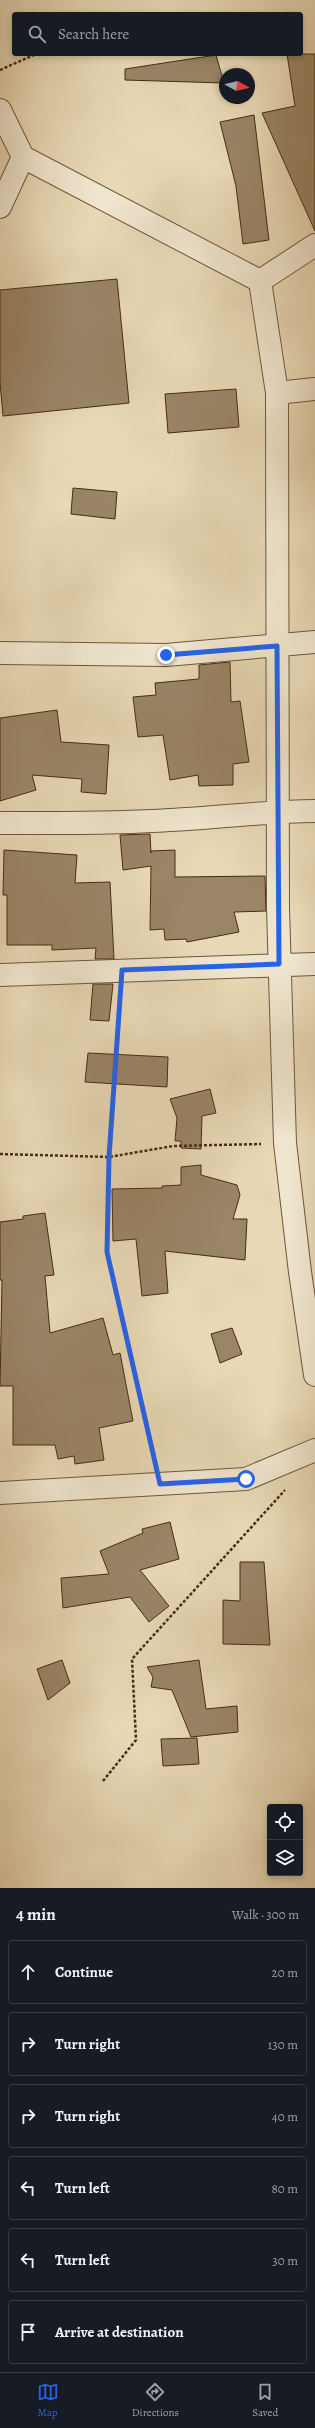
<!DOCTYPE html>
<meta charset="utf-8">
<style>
body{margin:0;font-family:Alegreya,serif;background:#20242c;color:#f1f3f6}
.controls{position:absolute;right:12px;bottom:12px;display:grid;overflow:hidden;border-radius:4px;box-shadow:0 2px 6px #0003}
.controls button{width:36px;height:36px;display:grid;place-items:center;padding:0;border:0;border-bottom:1px solid #363941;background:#171b24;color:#f1f3f6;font:20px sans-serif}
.compass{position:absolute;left:219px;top:68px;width:36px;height:36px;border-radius:50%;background:#171b24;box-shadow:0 2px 6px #0003;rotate:98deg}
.stop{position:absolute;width:12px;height:12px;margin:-9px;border:3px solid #2563eb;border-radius:50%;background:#fff}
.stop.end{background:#2563eb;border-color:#fff;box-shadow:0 1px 4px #0008}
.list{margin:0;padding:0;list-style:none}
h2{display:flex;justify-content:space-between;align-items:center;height:52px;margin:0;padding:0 16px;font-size:17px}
h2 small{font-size:13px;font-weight:400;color:#9ea1a6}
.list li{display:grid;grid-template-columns:26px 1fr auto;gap:12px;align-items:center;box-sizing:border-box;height:64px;margin:0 8px 8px;padding:0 8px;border:1px solid #363941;border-radius:4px}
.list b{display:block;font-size:15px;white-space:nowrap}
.list em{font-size:13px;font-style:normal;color:#9ea1a6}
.icon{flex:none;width:22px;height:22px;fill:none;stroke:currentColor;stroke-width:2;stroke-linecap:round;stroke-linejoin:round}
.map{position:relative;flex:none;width:315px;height:1888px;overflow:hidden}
.search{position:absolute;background:#171b24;box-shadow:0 2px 6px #0003;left:12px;right:12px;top:12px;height:44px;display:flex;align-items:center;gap:10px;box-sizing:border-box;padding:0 14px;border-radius:4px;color:#9ea1a6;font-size:15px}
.sheet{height:484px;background:#171b24}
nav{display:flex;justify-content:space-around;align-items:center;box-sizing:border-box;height:56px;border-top:1px solid #363941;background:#171b24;font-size:11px;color:#9ea1a6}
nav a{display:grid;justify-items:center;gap:2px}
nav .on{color:#2563eb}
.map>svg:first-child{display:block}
.building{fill:#9a8567;stroke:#462c12}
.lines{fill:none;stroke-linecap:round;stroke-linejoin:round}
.minor-casing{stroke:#6e573b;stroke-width:24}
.path{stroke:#462c12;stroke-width:2.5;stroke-dasharray:3 2;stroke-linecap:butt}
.minor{stroke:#f0e6cf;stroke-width:22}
.route{stroke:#2563eb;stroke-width:5}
</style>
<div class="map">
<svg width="315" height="1888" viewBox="0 0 315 1888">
<rect width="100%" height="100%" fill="#e8d8b5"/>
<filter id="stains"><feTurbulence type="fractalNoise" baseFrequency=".005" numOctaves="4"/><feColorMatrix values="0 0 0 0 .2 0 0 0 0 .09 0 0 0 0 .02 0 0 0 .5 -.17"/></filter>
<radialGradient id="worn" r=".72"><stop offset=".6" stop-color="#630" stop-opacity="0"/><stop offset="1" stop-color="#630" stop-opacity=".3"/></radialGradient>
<path class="building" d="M287 54H315V231L262 113 295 106Z
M216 55 224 83 125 80V69Z
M254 115 269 240 243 244 236 186 220 122Z
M117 279 129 403 3 416 0 382V290Z
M236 389 239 427 168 433 165 394Z
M73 488 117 492 115 519 71 514Z
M230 662 231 702 240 701 249 762 233 764V785L199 786 198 775 170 780 163 735 138 737 133 697 156 695 155 683 199 679V665Z
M57 710 61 742 109 745 106 794 81 792 82 779 32 775 36 790 0 801V718Z
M150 834 151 853V851L175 850V877L265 876 266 911 234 912 239 932 187 942 186 939 165 940 164 929 150 930 151 866 123 870 120 835Z
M4 850 77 855 75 883 110 882 114 959H95L96 948 52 950V945H7V895H3Z
M93 984H113L109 1021 90 1020Z
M88 1053 168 1057 167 1087 85 1082Z
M210 1089 216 1113 202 1116 201 1149 181 1148V1141H175L177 1118 170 1099Z
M201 1165V1175L237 1185 240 1195 233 1219H247L245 1260 165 1251 168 1293 142 1296 136 1239 113 1241 112 1189 162 1188V1186L181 1185V1167Z
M45 1213 54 1275 45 1276 50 1333 103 1318 113 1355 120 1353 133 1421 99 1428 104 1460 75 1464 74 1456 58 1459 55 1445H13V1386H0L2 1280H0V1222L23 1219V1216Z
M232 1328 242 1354 220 1363 211 1334Z
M170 1522 179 1559 140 1570 169 1606 149 1622 130 1597 63 1608 61 1578 109 1574 100 1551 143 1533 142 1529Z
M240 1562H264L270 1645 223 1644V1600L240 1601Z
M62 1660 70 1683 48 1700 37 1669Z
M199 1660 206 1709 237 1706 238 1732 191 1737 172 1690 151 1687 153 1677 147 1667Z
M197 1738 199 1764 163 1766 161 1739Z"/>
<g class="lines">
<defs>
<path id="minor" d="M0 110 23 157 260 281
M0 207 23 157
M260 281 277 393 278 908 285 1143 300 1272 315 1375
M260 281 315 245
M277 393 315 389
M0 653 166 655 315 642
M0 823C57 823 113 824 170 820 218 818 266 811 315 811
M0 975 315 964
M0 1493 246 1479 315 1450"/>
</defs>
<use href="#minor" class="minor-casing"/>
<path class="path" d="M0 70 36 54
M120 995 109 1157 107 1252 155 1460
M0 1154 109 1157 173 1146 261 1144
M103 1781 136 1740 132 1659 285 1490"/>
<use href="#minor" class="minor"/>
</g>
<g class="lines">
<path class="route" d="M166 655 277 646 279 964 122 970 109 1157 107 1252 160 1484 246 1479"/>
</g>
<rect width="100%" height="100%" filter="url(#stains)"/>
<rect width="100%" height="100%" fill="url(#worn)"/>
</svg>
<div class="controls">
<button><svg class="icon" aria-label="locate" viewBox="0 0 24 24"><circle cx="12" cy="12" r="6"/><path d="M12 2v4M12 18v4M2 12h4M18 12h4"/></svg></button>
<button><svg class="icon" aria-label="layers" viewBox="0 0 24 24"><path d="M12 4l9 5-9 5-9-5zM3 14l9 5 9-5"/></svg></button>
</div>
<svg class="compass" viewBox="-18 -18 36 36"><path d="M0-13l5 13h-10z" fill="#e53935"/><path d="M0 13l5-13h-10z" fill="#9ea1a6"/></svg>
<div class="stop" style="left:246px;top:1479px"></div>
<div class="stop end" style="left:166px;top:655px"></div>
<div class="search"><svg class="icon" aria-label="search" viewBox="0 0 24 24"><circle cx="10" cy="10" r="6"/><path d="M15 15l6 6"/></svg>Search here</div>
</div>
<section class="sheet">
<h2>4 min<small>Walk · 300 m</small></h2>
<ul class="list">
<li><svg class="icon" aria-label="ahead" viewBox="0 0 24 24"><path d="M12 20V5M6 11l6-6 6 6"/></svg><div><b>Continue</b></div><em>20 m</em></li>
<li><svg class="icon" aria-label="right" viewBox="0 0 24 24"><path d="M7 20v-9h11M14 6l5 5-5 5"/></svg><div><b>Turn right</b></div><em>130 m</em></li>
<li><svg class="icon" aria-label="right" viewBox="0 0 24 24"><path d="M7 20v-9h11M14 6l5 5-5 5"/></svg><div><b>Turn right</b></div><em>40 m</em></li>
<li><svg class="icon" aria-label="left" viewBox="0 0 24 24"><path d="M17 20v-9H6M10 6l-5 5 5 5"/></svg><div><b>Turn left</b></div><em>80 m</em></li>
<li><svg class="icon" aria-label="left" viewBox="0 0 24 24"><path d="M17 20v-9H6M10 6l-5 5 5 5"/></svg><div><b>Turn left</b></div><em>30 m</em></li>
<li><svg class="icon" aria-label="arrive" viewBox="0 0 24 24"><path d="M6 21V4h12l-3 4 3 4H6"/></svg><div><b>Arrive at destination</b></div></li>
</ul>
</section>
<nav>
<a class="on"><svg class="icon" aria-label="map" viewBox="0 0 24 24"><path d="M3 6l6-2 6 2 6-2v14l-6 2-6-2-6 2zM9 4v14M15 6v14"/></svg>Map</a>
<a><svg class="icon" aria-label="directions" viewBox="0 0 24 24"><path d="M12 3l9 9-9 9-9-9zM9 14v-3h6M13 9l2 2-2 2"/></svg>Directions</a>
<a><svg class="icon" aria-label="saved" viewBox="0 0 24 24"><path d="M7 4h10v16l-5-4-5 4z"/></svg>Saved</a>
</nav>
